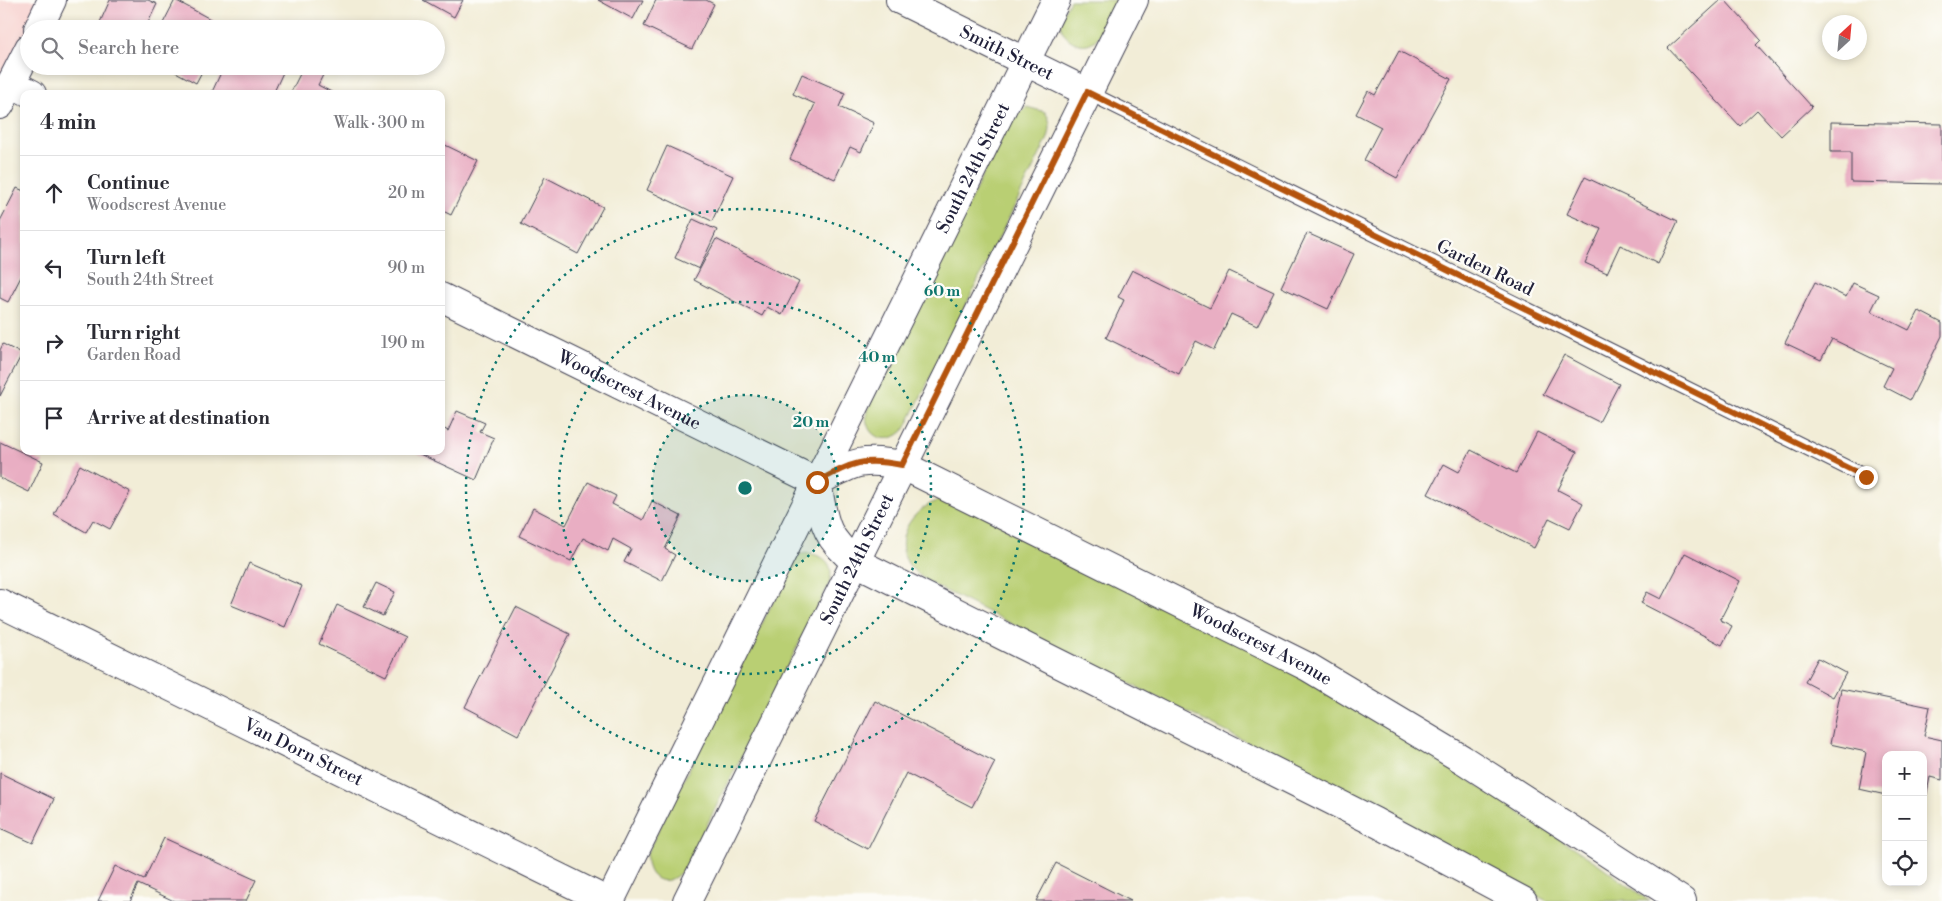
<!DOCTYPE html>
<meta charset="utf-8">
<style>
body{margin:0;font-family:"Libre Bodoni",serif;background:#f7f7f7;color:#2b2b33}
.controls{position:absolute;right:15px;bottom:15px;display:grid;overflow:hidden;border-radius:10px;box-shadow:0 2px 8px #0003}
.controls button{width:45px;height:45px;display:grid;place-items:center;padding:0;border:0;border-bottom:1px solid #e1e1e2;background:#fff;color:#2b2b33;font:25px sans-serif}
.compass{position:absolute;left:1822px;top:15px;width:45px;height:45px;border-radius:50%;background:#fff;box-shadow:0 2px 8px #0003;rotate:26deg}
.stop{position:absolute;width:15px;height:15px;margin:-11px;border:4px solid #b45309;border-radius:50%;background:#fff}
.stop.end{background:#b45309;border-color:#fff;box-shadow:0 1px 5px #0008}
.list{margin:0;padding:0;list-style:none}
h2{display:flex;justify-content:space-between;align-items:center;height:65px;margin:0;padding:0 20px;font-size:21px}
h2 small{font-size:16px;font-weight:400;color:#7c7c81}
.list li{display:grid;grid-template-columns:32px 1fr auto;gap:15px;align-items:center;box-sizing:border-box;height:75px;padding:0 20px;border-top:1px solid #e1e1e2}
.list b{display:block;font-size:19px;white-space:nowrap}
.list p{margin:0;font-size:16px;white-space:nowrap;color:#7c7c81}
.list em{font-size:16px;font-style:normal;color:#7c7c81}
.icon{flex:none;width:28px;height:28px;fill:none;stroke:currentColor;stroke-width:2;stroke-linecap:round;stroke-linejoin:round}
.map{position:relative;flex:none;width:1942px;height:901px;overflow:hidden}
.search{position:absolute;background:#fff;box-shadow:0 2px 8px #0003;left:20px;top:20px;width:425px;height:55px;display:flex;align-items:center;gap:12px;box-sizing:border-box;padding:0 18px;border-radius:28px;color:#7c7c81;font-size:19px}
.panel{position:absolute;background:#fff;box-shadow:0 2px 8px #0003;left:20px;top:90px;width:425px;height:365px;border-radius:10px}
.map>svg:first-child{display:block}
.built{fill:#f7d0ce}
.green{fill:#b9cf73;stroke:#6e7857}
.building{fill:#e9aec3}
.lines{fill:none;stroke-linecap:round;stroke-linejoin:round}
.service-casing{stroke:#414052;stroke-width:16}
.minor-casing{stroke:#414052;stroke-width:30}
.secondary-casing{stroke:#414052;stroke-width:30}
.service{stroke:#fff;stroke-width:14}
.minor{stroke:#fff;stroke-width:28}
.secondary{stroke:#fff;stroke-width:28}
.route{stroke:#b45309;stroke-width:6}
.ring{fill:none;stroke:#0f766e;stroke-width:2.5;stroke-dasharray:2.5 5}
.labels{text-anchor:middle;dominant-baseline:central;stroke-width:4.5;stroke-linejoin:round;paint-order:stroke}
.street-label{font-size:18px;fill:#22223b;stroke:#fdfcf7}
.centre{fill:#0f766e;stroke:#fdfcf7;stroke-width:2.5}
.ring-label{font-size:15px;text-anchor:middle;font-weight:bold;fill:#0f766e;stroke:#fdfcf7;stroke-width:4.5;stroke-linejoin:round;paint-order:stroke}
</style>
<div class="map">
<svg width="1942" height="901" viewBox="0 0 1942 901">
<rect width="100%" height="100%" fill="#fdfcf7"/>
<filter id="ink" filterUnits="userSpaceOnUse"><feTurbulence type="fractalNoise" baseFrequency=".02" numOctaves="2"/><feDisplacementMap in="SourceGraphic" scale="10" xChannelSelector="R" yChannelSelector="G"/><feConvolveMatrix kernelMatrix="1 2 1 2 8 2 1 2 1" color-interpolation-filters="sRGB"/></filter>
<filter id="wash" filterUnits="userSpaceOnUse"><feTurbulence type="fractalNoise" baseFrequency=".0096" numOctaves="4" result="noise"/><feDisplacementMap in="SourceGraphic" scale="20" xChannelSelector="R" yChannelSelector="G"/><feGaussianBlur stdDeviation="1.12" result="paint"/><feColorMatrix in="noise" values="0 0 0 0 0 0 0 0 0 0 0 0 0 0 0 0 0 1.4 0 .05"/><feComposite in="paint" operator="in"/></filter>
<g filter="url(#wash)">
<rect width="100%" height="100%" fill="#f2edd7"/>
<path class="built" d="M0 0H52L0 105Z"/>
<path class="green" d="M1070 0H1118C1111 12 1106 32 1094 41 1082 50 1063 40 1061 26 1060 17 1066 8 1070 0Z
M1027 107 1045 112C1051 121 1051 127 1048 138L905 429C887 448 862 437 867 410L1011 118Z
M941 500 957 501 1274 659 1382 723 1600 865 1649 901H1547L1330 784 930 583C922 577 912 571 907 562 892 535 916 506 941 500Z
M807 553C827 556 836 566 828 586L686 866C669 891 644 882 647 853L794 560 800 554Z"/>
<g id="blocks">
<path class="building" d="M110 0H148L157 4 145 29H97Z
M175 0 225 27 224 29H160Z
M423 0H463L454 17Z
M598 0H643L633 19Z
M656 0H706L714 4 692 49 644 26Z
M1721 0H1725L1761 40 1756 45 1812 107 1781 136 1757 110 1740 126 1668 48Z
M1399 51 1451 79 1397 178 1364 160 1381 127 1356 114 1368 91 1375 95Z
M174 66H205L196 83 172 70Z
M224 66H286L273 94H215L212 92Z
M304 66 327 67 318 85 335 94H290Z
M802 74 845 93 839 107 874 123 861 152 850 147 835 179 790 159 815 104 793 94Z
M1831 122 1942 124V184L1851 182V152H1831Z
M441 143 478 161 451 215 441 210Z
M667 146 733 176 712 221 647 190Z
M545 177 603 207 578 254 521 224Z
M1585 177 1678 221 1658 264 1620 245 1607 273 1585 263 1601 229 1567 214Z
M17 188 24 191V271L8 302 0 298V221Z
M693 219 717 230 699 269 675 258Z
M1307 233 1354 254 1328 309 1281 287Z
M716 239 799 282 782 315 767 307 762 316 694 280Z
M1132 270 1210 308 1229 271 1274 292 1257 326 1231 314 1214 350 1196 341 1179 374 1106 338 1124 300 1118 297Z
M1815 282 1846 297 1853 283 1879 295 1871 311 1909 330 1919 311 1942 323V336L1910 400 1883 386 1892 368 1832 339 1821 360 1785 343Z
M3 344 22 354 0 396V350Z
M1564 355 1619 384 1599 422 1543 394Z
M457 411 485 423 480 432 494 438 476 480 413 451H441V427L448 431Z
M1537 432 1577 452 1558 490 1583 503 1570 528 1549 518 1534 548 1428 494 1444 464 1459 472 1471 450 1516 473Z
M0 442 43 462 29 492 0 478Z
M80 465 130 492 110 529 93 520 86 532 54 514Z
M588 482 616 496 612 504 643 520 652 501 681 516 665 549 675 555 662 581 624 562 631 549 613 539 608 551 583 538 571 561 519 536 533 508 566 525Z
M1685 553 1740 581 1720 620 1732 626 1722 645 1641 603 1647 592 1661 599Z
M249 563 302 586 285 627 231 605Z
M376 583 395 592 383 616 364 607Z
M337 605 405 637 386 676 319 644Z
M516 607 570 634 518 735 465 707Z
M1818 658 1846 673 1833 697 1805 682Z
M1841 689 1930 707 1924 736 1942 740V780L1930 777 1925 803H1923V755H1886V795L1859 789 1866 752 1830 744Z
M875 701 995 762 972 807 906 773 868 849 814 821Z
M0 773 54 799 33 843 0 828Z
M164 838 256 880 246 901H174L138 884 130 901H98L115 866 144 880Z
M1056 863 1131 901H1036Z"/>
</g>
</g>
<g filter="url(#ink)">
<use href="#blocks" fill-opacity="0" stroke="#414052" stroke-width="1"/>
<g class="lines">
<defs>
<path id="service" d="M1087 92 1866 477"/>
<g id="minor">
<path id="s1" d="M900 0 1087 92"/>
<path d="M38 29 52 0"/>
<path d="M11 83 32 94"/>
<path d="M0 105 29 48"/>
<path id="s2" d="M441 297 817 482"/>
<path id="s3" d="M817 482C853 463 860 457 902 465L1308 667 1462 759 1682 901"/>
<path d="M817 482C824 521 823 536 856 562L1375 822 1523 901"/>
<path id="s4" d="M610 901 1056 0"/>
<path id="s5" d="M687 901 1134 0"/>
</g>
<g id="secondary">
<path id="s6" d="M0 603 607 901"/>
</g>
</defs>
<use href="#service" class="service-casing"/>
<use href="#minor" class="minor-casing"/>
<use href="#secondary" class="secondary-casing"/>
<use href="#service" class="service"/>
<use href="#minor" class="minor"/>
<use href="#secondary" class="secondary"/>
</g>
</g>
<g class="lines" filter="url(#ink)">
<path class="route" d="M817 482C852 463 861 457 902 465L1087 92 1866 477"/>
</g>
<circle cx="745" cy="488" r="93" fill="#0f766e" fill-opacity=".12"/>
<g class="ring">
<circle cx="745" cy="488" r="93"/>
<circle cx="745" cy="488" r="186"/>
<circle cx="745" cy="488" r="279"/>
</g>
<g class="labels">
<g class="street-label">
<text stroke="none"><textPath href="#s1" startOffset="119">Smith Street</textPath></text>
<text stroke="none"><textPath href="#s4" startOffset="818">South 24th Street</textPath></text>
<text transform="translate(1485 268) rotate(26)">Garden Road</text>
<text stroke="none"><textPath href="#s2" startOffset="210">Woodscrest Avenue</textPath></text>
<text stroke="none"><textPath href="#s5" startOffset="382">South 24th Street</textPath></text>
<text stroke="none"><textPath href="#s3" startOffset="491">Woodscrest Avenue</textPath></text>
<text stroke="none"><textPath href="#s6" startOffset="338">Van Dorn Street</textPath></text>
</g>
</g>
<circle cx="745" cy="488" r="8" class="centre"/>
<g class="ring-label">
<text x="942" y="296">60 m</text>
<text x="877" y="362">40 m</text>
<text x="811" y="427">20 m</text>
</g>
</svg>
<div class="controls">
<button>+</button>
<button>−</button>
<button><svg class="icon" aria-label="locate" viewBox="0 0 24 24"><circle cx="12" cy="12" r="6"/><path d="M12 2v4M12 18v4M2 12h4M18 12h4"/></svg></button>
</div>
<svg class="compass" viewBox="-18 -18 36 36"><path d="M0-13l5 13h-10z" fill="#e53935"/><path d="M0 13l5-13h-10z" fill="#7c7c81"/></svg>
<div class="stop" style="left:817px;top:482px"></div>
<div class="stop end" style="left:1866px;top:477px"></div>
<div class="search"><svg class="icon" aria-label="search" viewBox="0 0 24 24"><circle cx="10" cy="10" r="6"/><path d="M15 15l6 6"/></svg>Search here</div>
<section class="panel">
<h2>4 min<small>Walk · 300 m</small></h2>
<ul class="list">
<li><svg class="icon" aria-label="ahead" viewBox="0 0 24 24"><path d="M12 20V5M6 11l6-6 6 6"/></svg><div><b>Continue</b><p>Woodscrest Avenue</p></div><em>20 m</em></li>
<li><svg class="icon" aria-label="left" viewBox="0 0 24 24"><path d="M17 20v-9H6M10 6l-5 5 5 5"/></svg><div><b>Turn left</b><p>South 24th Street</p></div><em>90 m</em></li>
<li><svg class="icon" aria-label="right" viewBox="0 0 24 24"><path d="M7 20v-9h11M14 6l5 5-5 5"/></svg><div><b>Turn right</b><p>Garden Road</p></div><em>190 m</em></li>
<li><svg class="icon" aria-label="arrive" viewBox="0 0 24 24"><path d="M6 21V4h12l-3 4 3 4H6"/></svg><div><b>Arrive at destination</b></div></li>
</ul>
</section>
</div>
